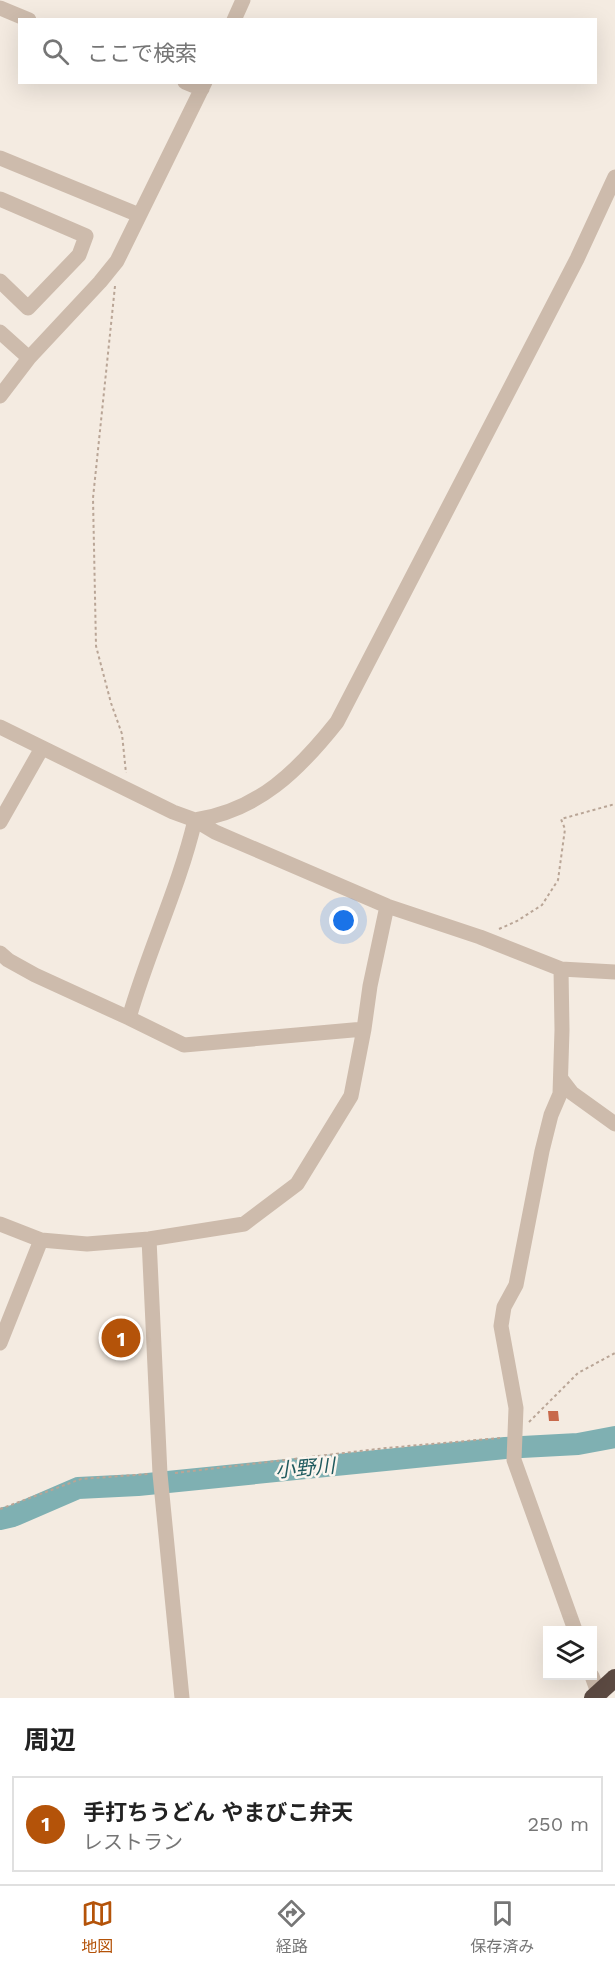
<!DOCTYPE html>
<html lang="ja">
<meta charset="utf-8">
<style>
body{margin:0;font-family:"Work Sans","Noto Sans JP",sans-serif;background:#f2f2f2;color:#222}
.controls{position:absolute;right:18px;bottom:18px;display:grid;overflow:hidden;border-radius:0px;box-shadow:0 6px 24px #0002}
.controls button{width:54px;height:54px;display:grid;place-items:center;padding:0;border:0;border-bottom:2px solid #e0e0e0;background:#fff;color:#222;font:30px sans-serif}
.you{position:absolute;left:344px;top:921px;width:21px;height:21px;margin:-15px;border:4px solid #fff;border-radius:50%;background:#1a73e8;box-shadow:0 0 0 9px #1a73e833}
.badge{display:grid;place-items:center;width:39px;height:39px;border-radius:50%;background:#b45309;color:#fff;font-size:20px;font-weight:700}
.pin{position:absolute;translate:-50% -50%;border:3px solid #fff;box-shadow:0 2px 6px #0006}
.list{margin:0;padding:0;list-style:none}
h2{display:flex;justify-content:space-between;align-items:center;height:78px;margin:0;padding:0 24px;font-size:26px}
h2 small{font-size:20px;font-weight:400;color:#767676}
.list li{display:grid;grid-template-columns:39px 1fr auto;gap:18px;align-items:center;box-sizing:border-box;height:96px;margin:0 12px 12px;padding:0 12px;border:2px solid #e0e0e0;border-radius:0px}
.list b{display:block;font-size:22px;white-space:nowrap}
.list p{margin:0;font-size:20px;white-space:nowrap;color:#767676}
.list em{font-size:20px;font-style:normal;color:#767676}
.icon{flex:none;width:33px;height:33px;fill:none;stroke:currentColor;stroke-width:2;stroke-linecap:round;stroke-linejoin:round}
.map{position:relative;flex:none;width:615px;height:1698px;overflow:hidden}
.search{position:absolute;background:#fff;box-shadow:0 6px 24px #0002;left:18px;right:18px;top:18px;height:66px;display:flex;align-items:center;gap:15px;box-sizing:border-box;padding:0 21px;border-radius:0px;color:#767676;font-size:22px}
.sheet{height:186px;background:#fff}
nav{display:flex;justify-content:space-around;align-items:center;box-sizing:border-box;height:84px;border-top:2px solid #e0e0e0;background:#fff;font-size:16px;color:#767676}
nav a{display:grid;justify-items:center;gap:3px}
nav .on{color:#b45309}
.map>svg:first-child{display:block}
.water{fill:#7fb0b2}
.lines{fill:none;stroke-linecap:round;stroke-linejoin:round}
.river{stroke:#7fb0b2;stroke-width:22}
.building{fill:#c8694b}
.path{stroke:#b9a596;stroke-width:2;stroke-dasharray:3 3;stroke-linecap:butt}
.minor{stroke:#cdbbac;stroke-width:15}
.highway{stroke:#5c4a42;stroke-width:18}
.labels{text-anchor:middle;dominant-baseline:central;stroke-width:5;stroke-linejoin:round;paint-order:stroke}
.water-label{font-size:20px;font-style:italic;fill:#1f5a5e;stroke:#fbf5ee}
</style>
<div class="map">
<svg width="615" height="1698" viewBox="0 0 615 1698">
<rect width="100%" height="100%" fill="#f4ebe1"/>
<path class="water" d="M615 1432V1441L579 1448 577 1440Z"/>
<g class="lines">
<path class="river" d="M0 1519 13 1516 78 1488 138 1485 505 1448 578 1444 615 1437"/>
</g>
<path class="building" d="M133 1330 134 1344 108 1347 107 1332Z
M548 1411H558L559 1421H549Z"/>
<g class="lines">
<path class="path" d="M115 286 93 498 96 646 111 703 122 734 126 773
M499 929 517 921 542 905 558 880 565 829 561 819 615 804
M529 1422 578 1373 615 1353
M175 1473 386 1448 500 1438
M0 1509 81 1479 148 1474"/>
<path class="minor" d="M0 8 29 20
M234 20 243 0
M185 82 202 89
M0 158 139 215
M0 199 86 236 79 255 28 308 0 281
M0 332 29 358
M0 396 29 358 100 282 117 261 205 82
M0 727 173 812 195 820 215 832 387 906 480 937 561 969 615 972
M195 820C258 811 299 770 337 722L577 259 615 177
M0 822 42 748
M0 953 8 960 35 975 129 1018 184 1045 364 1029 370 986 387 906
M561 969 562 1030 560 1094 551 1115 542 1151 516 1285 504 1307 501 1326 516 1408 514 1460 575 1630
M129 1018C148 951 179 888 195 820
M562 1080 572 1093 615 1124
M0 1224 41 1240 87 1244 149 1239 244 1224 297 1184 351 1096 364 1029
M149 1239 160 1474 182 1698
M0 1343 41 1240
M592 1676 600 1698"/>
<path class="highway" d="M593 1698 615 1678"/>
</g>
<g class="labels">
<g class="water-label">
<text transform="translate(305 1468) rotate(-5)">小野川</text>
</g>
</g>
</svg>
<div class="controls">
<button><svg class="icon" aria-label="layers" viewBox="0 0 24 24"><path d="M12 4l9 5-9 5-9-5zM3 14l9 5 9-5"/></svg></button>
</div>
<div class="you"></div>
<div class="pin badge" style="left:121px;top:1338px">1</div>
<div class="search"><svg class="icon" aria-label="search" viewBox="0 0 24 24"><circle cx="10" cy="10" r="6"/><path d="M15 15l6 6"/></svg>ここで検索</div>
</div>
<section class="sheet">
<h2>周辺<small></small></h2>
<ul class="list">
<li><span class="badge">1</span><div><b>手打ちうどん やまびこ弁天</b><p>レストラン</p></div><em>250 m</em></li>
</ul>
</section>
<nav>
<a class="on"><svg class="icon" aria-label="map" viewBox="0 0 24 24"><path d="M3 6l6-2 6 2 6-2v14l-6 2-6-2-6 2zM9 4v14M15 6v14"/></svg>地図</a>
<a><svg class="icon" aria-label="directions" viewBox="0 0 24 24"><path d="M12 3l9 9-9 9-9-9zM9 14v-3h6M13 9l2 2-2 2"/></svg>経路</a>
<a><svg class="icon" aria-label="saved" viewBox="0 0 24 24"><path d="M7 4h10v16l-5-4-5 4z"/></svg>保存済み</a>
</nav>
